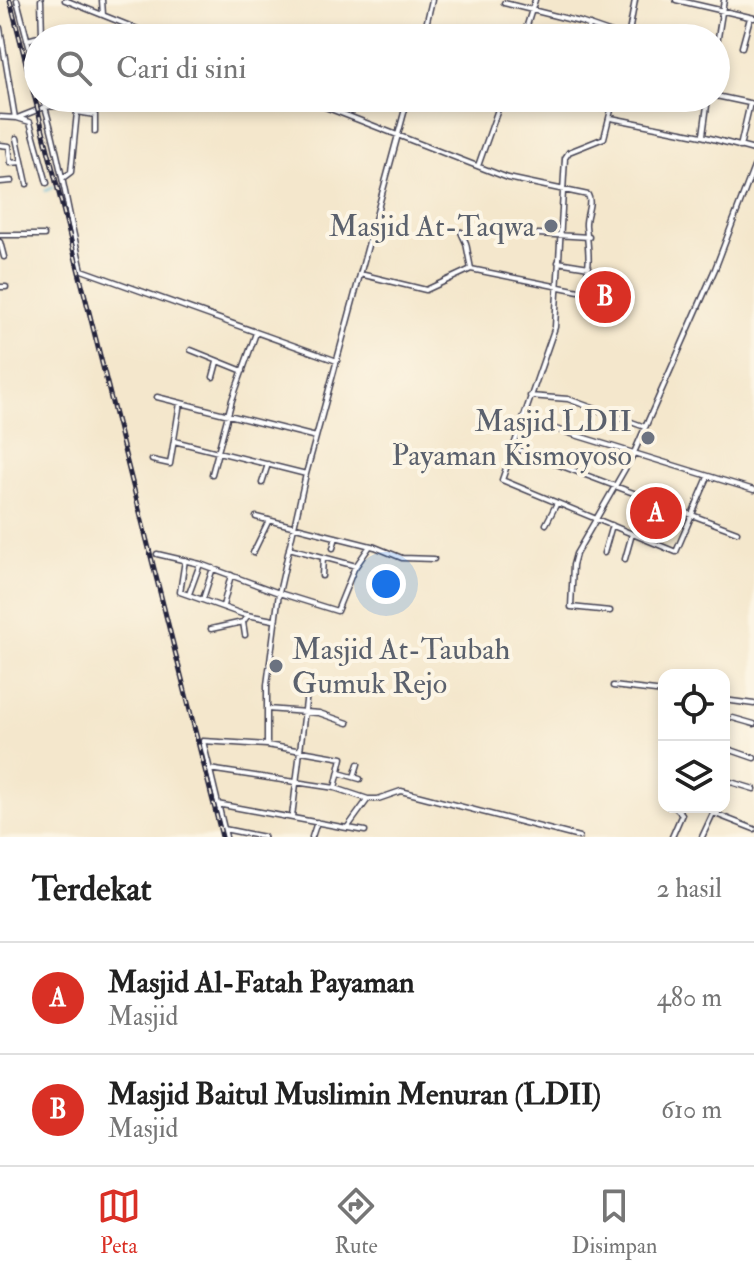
<!DOCTYPE html>
<html lang="id">
<style>
body{margin:0;font-family:"IM FELL Double Pica",serif;background:#f2f2f2;color:#222}
.controls{position:absolute;right:24px;bottom:24px;display:grid;overflow:hidden;border-radius:16px;box-shadow:0 4px 12px #0003}
.controls button{width:72px;height:72px;display:grid;place-items:center;padding:0;border:0;border-bottom:2px solid #e0e0e0;background:#fff;color:#222;font:40px sans-serif}
.you{position:absolute;left:386px;top:584px;width:28px;height:28px;margin:-20px;border:6px solid #fff;border-radius:50%;background:#1a73e8;box-shadow:0 0 0 12px #1a73e833}
.badge{display:grid;place-items:center;width:52px;height:52px;border-radius:50%;background:#d93025;color:#fff;font-size:26px;font-weight:700}
.pin{position:absolute;translate:-50% -50%;border:4px solid #fff;box-shadow:0 2px 8px #0006}
.list{margin:0;padding:0;list-style:none}
h2{display:flex;justify-content:space-between;align-items:center;height:104px;margin:0;padding:0 32px;font-size:34px}
h2 small{font-size:26px;font-weight:400;color:#767676}
.list li{display:grid;grid-template-columns:52px 1fr auto;gap:24px;align-items:center;box-sizing:border-box;height:112px;padding:0 32px;border-top:2px solid #e0e0e0}
.list b{display:block;font-size:30px;white-space:nowrap}
.list p{margin:0;font-size:26px;white-space:nowrap;color:#767676}
.list em{font-size:26px;font-style:normal;color:#767676}
.icon{flex:none;width:44px;height:44px;fill:none;stroke:currentColor;stroke-width:2;stroke-linecap:round;stroke-linejoin:round}
.map{position:relative;flex:none;width:754px;height:837px;overflow:hidden}
.search{position:absolute;background:#fff;box-shadow:0 4px 12px #0003;left:24px;right:24px;top:24px;height:88px;display:flex;align-items:center;gap:20px;box-sizing:border-box;padding:0 28px;border-radius:44px;color:#767676;font-size:30px}
.sheet{height:328px;background:#fff}
nav{display:flex;justify-content:space-around;align-items:center;box-sizing:border-box;height:112px;border-top:2px solid #e0e0e0;background:#fff;font-size:22px;color:#767676}
nav a{display:grid;justify-items:center;gap:4px}
nav .on{color:#d93025}
.map>svg:first-child{display:block}
.lines{fill:none;stroke-linecap:round;stroke-linejoin:round}
.stream{stroke:#58b8d7;stroke-width:2}
.minor-casing{stroke:#424051;stroke-width:7}
.minor{stroke:#fff;stroke-width:4}
.rail-casing{stroke:#22223b;stroke-width:5}
.rail{stroke:#fcf5e5;stroke-width:2;stroke-dasharray:6;stroke-linecap:butt}
.worship-dot{fill:#6b7280;stroke:#fcf5e5;stroke-width:3}
.labels{text-anchor:middle;dominant-baseline:central;stroke-width:8;stroke-linejoin:round;paint-order:stroke}
.worship-label{font-size:30px;fill:#5b616d;stroke:#fcf5e5;text-anchor:end}
</style>
<div class="map">
<svg width="754" height="837" viewBox="0 0 754 837">
<rect width="100%" height="100%" fill="#fcf5e5"/>
<filter id="ink" filterUnits="userSpaceOnUse"><feTurbulence type="fractalNoise" baseFrequency=".0125" numOctaves="2"/><feDisplacementMap in="SourceGraphic" scale="16" xChannelSelector="R" yChannelSelector="G"/><feConvolveMatrix kernelMatrix="1 2 1 2 8 2 1 2 1" color-interpolation-filters="sRGB"/></filter>
<filter id="wash" filterUnits="userSpaceOnUse"><feTurbulence type="fractalNoise" baseFrequency=".006" numOctaves="4" result="noise"/><feDisplacementMap in="SourceGraphic" scale="32" xChannelSelector="R" yChannelSelector="G"/><feGaussianBlur stdDeviation="1.8" result="paint"/><feColorMatrix in="noise" values="0 0 0 0 0 0 0 0 0 0 0 0 0 0 0 0 0 1.4 0 .05"/><feComposite in="paint" operator="in"/></filter>
<g filter="url(#wash)">
<rect width="100%" height="100%" fill="#f4e7cc"/>
<g class="lines">
<path class="stream" d="M60 186 61 185
M45 191 53 187"/>
</g>
</g>
<g filter="url(#ink)">
<g class="lines">
<defs>
<path id="minor" d="M17 0 38 81
M41 0 42 36
M65 0 160 38
M102 0 103 15
M676 0 754 18
M504 3 580 22 626 38
M0 28 15 118
M423 38 432 0
M523 38 535 0
M584 38 590 25
M628 38 635 0
M27 40 46 35
M742 47 750 18
M716 50 724 0
M716 96 754 104
M77 98V112L95 115V132
M302 98 508 178 588 195C593 204 585 215 586 226 589 256 591 262 583 292
M614 98 604 138 569 152 565 158 555 327 502 480 676 552 708 477
M77 104 45 107C61 161 68 215 82 270L337 361
M0 117 17 118 45 107 43 98
M17 118 30 122 47 183
M611 118 702 136 754 150
M703 135 708 98
M17 138 27 184
M0 145 9 146 11 163 22 162
M740 147 750 103
M478 166 502 98
M63 178 71 172 77 112
M0 182 12 181
M461 232 466 243 471 269 579 291 608 301
M538 234 589 237
M0 235H44
M0 242 4 257
M558 262 589 267
M360 274 426 290 471 269
M0 287H6
M191 350 243 371
M213 377 217 362
M530 396 568 399 645 427
M157 397 316 437
M523 419 754 490
M174 441 306 474
M514 448 737 532
M152 460 170 464 180 403
M212 474 232 400 256 333
M262 483 268 464
M256 517 375 547 402 558 434 559
M546 524 557 503
M289 548 356 566
M333 548 336 537
M253 553 269 520
M604 553 612 525
M157 554 200 564 279 593 337 611 354 569 370 546
M625 559 632 534
M185 560 180 592 242 614 273 620
M322 576 323 558
M189 594 200 564
M203 599 213 568
M223 606 231 575
M610 611 571 607 573 565 576 554 633 455 715 269 754 167
M243 622 245 635
M211 629 243 622 248 615
M613 686 664 692
M724 700 754 704
M267 709 319 713 348 723
M733 718 754 724
M267 745V685L279 593 306 474 408 98
M728 749 754 758
M209 769 335 788 368 799
M339 773 360 779
M354 777 358 764
M724 780 754 789
M724 791 729 781
M217 804 347 828 368 799H378L401 791 579 837
M713 813 754 829
M292 817 307 693
M348 828 365 831
M224 829 264 837
M226 837 203 741 267 745 342 758 335 788
M312 837 317 822
M672 837 682 814 675 807
M702 837 716 807"/>
</defs>
<use href="#minor" class="minor-casing"/>
<use href="#minor" class="minor"/>
<defs>
<path id="rail" d="M10 0 222 837"/>
</defs>
<use href="#rail" class="rail-casing"/>
<use href="#rail" class="rail"/>
</g>
</g>
<g class="worship-dot">
<circle cx="551" cy="226" r="8"/>
<circle cx="648" cy="438" r="8"/>
<circle cx="276" cy="666" r="8"/>
</g>
<g class="labels">
<g class="worship-label">
<text x="535" y="226">Masjid At-Taqwa</text>
<text x="632" y="421">Masjid LDII<tspan x="632" dy="34">Payaman Kismoyoso</tspan></text>
<text x="292" y="649" text-anchor="start">Masjid At-Taubah<tspan x="292" dy="34">Gumuk Rejo</tspan></text>
</g>
</g>
</svg>
<div class="controls">
<button><svg class="icon" aria-label="locate" viewBox="0 0 24 24"><circle cx="12" cy="12" r="6"/><path d="M12 2v4M12 18v4M2 12h4M18 12h4"/></svg></button>
<button><svg class="icon" aria-label="layers" viewBox="0 0 24 24"><path d="M12 4l9 5-9 5-9-5zM3 14l9 5 9-5"/></svg></button>
</div>
<div class="you"></div>
<div class="pin badge" style="left:656px;top:513px">A</div>
<div class="pin badge" style="left:605px;top:297px">B</div>
<div class="search"><svg class="icon" aria-label="search" viewBox="0 0 24 24"><circle cx="10" cy="10" r="6"/><path d="M15 15l6 6"/></svg>Cari di sini</div>
</div>
<section class="sheet">
<h2>Terdekat<small>2 hasil</small></h2>
<ul class="list">
<li><span class="badge">A</span><div><b>Masjid Al-Fatah Payaman</b><p>Masjid</p></div><em>480 m</em></li>
<li><span class="badge">B</span><div><b>Masjid Baitul Muslimin Menuran (LDII)</b><p>Masjid</p></div><em>610 m</em></li>
</ul>
</section>
<nav>
<a class="on"><svg class="icon" aria-label="map" viewBox="0 0 24 24"><path d="M3 6l6-2 6 2 6-2v14l-6 2-6-2-6 2zM9 4v14M15 6v14"/></svg>Peta</a>
<a><svg class="icon" aria-label="directions" viewBox="0 0 24 24"><path d="M12 3l9 9-9 9-9-9zM9 14v-3h6M13 9l2 2-2 2"/></svg>Rute</a>
<a><svg class="icon" aria-label="saved" viewBox="0 0 24 24"><path d="M7 4h10v16l-5-4-5 4z"/></svg>Disimpan</a>
</nav>
